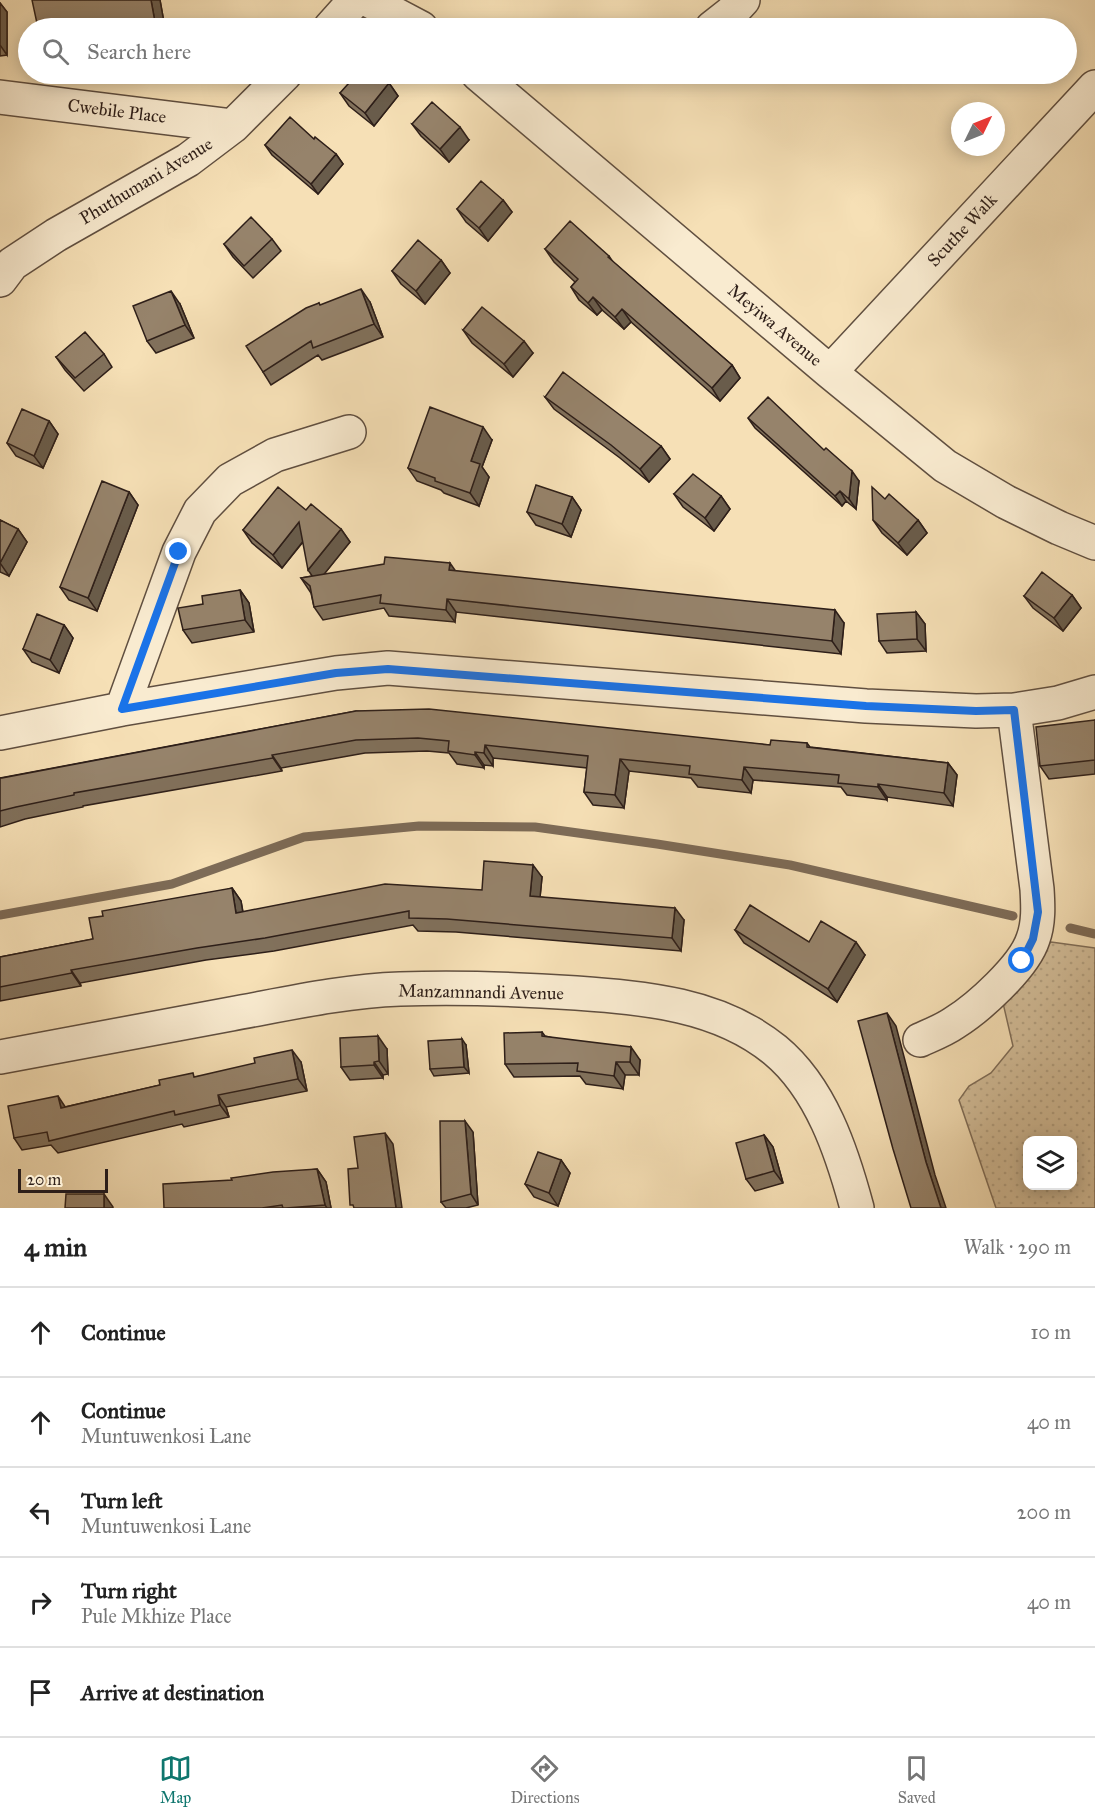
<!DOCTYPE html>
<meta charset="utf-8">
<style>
body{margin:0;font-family:"IM FELL Great Primer",serif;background:#f2f2f2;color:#222}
.controls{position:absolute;right:18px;bottom:18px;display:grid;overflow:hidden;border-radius:12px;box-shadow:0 3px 15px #0003}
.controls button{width:54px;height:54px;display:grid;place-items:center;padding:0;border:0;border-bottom:2px solid #e0e0e0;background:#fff;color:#222;font:30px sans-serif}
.compass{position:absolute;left:951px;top:102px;width:54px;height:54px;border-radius:50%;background:#fff;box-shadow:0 3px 15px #0003;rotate:47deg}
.scale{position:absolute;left:18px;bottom:15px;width:90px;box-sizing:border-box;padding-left:6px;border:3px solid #2e1f19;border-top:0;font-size:16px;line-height:21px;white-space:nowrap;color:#2e1f19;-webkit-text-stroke:4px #f9ebd0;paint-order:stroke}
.stop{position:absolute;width:18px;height:18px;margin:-14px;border:4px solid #1a73e8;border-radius:50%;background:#fff}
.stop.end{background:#1a73e8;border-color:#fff;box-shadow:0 2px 6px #0008}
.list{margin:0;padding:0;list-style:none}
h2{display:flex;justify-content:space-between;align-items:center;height:78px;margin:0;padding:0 24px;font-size:26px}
h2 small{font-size:20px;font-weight:400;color:#767676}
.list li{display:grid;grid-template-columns:39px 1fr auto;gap:18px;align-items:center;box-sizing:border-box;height:90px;padding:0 24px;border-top:2px solid #e0e0e0}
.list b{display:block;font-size:22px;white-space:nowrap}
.list p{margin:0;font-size:20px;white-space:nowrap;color:#767676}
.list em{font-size:20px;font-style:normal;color:#767676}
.icon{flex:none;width:33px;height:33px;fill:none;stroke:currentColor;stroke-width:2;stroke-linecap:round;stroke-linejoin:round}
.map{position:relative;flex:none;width:1095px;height:1208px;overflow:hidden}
.search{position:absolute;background:#fff;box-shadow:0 3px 15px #0003;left:18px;right:18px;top:18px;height:66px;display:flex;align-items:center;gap:15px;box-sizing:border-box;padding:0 21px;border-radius:33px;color:#767676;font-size:22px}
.sheet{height:528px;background:#fff}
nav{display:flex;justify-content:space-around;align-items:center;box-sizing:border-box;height:84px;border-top:2px solid #e0e0e0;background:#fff;font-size:16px;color:#767676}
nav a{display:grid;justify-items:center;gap:3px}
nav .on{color:#0f766e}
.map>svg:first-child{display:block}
.grass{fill:url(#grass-dots);stroke:#816f5a;stroke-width:1.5;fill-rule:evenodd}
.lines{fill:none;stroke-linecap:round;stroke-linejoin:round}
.stream{stroke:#7d6b57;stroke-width:9}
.minor-casing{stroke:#604f40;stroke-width:36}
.minor{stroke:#f9ebd0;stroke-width:33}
.wall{fill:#81715c;stroke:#2e1f19;stroke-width:1.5}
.shaded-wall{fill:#695c4b;stroke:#2e1f19;stroke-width:1.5}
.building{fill:#96836b;stroke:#2e1f19;stroke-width:1.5}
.route{stroke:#1a73e8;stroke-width:8}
.labels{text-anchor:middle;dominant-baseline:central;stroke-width:4.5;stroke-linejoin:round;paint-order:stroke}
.street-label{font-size:18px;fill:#2e1f19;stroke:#f9ebd0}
</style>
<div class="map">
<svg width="1095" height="1208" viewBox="0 0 1095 1208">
<defs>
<pattern id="grass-dots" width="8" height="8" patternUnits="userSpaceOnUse" patternTransform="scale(1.5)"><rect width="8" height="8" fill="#d4bf9b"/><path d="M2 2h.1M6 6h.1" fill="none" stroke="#b6a485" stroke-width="1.8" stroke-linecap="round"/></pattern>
</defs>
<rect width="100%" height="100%" fill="#f6e0b6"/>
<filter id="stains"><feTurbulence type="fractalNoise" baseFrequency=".00333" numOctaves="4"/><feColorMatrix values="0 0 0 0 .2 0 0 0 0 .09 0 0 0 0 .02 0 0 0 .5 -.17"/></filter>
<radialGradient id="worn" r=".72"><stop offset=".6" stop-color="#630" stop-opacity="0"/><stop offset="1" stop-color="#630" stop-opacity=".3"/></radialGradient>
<path class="grass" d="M1051 942 1095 948V1208H996L959 1100 969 1086 991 1073 1013 1046 1003 1003 1042 950ZM1028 1140H1072V1186H1028Z"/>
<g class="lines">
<path class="stream" d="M0 915 172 884 304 837 419 826 535 827 657 844 790 865 1013 916
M1070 928 1095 934"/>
<defs>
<path id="minor" d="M368 0 421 28
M330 28 355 0
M712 28 731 13 743 0
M478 74 830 372 945 466 1006 502 1059 528 1095 543
M0 97 233 126
M0 280 12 264 56 235 188 160 233 126 285 74
M830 372 1095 87
M122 709 179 552 200 511 230 480 275 455 349 432
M0 733 122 709 336 673 388 668 866 706 976 711 1014 710 1058 703 1095 692
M920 1040C931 1035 944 1030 954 1023 978 1008 1024 967 1033 939 1039 923 1038 905 1037 889L1014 710
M0 1057C77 1043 154 1028 231 1014 286 1004 343 991 400 989 459 987 517 989 576 993 645 998 719 1004 775 1050 821 1088 842 1152 857 1208"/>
</defs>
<use href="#minor" class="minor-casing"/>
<use href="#minor" class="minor"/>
</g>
<path class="wall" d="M160 0 165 28H38Z
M0 3 7 12V55L0 56Z
M389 83 398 96 374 126 349 106 340 93Z
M412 124 469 140 449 162 421 136Z
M314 139 336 154 343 164 318 194 272 155 265 145Z
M503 200 512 212 488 241 466 222 457 209Z
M272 239 281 251 253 278 233 257 224 244Z
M545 249 609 256 613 262 732 365 740 378 720 401 631 322 624 329 602 310 597 315 579 300 571 287 575 282 554 262Z
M441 260 450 273 425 304 401 284 392 271Z
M370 302 383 337 322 360 318 355 271 385 263 372 319 303 320 305Z
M180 304 194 338 156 353 147 341Z
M463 330 533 353 513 377 472 343Z
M104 354 112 367 84 391 65 370 56 357Z
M545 397 661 446 670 459 649 482 620 458 554 409Z
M748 418 859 481 856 509 846 501 842 506 755 428Z
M49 421 58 434 43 468 16 456 7 443Z
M492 440 482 467 489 477 479 506 444 493 441 490 417 481 408 468Z
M129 492 138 505 97 611 69 600 60 587Z
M674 494 721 496 730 509 714 531 683 507Z
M572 497 581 510 571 537 536 525 527 512Z
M885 499 918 520 927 533 907 555 882 533 873 520Z
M306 510 341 529 350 542 324 574 455 571 844 623 841 654 456 612 455 622 389 616 384 608 323 620 314 607 311 593 301 578 312 576 303 542 282 568 252 543 243 530Z
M0 520 18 529 27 542 9 576 0 572Z
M240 590 249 603 254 632 192 643 183 630 203 604Z
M1072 595 1081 608 1063 631 1033 608 1024 596Z
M916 612 925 624 926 651 887 653 879 641Z
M64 625 73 638 59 673 32 662 23 649Z
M356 711 770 745 807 743 810 747 948 763 957 775 953 806 887 797V800L847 795 841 787 753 780 751 793 698 787 691 778 629 771 624 808 593 805 584 792 587 768 493 758V766L484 765V768L457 764 449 753 427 751 365 753 281 768 282 771 83 806V807L25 819 0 827V778Z
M1095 720V774L1049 779 1040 766Z
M542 877 540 897 684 920 681 951 456 932 418 931 413 925 274 951 206 960 80 983 81 986 0 1001V957L93 939 232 888 241 901 243 912 482 890Z
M735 930 809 942 865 955 837 1002 744 943Z
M542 1032 545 1036 640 1060 639 1075H625L623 1089 586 1084 580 1076 514 1077 505 1064Z
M466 1045 469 1073 434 1076 430 1069Z
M387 1049 388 1074 383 1075V1078L350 1080 341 1067Z
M301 1062 307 1091 226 1107 229 1117 184 1127 182 1124 58 1153 51 1145 22 1150 14 1138 65 1107 195 1077Z
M473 1132 478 1205 466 1208H446L441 1202Z
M764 1135 773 1147 783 1183 755 1191 746 1179Z
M561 1160 570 1173 558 1206 534 1197 525 1184Z
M317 1169 326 1182 331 1208H164L232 1180Z"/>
<path class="shaded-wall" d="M151 0H160L165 28H160L155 22Z
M0 3 7 12V55L0 45Z
M389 83 398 96 374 126 365 113Z
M460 127 469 140 449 162 440 149Z
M336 154 343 164 318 194 311 184Z
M503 200 512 212 488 241 479 228Z
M441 260 450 273 425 304 416 291Z
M361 289 370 302 383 337 374 324Z
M171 291 180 304 194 338 185 325Z
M593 297 602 310 597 315 588 303Z
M622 309 631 322 624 329 615 317Z
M524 341 533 353 513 377 504 364Z
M732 365 740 378 720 401 712 388Z
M49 421 58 434 43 468 34 456Z
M483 427 492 440 482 467 489 477 479 506 470 493 471 461Z
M661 446 670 459 649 482 640 469Z
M852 471 859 481 856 509 849 499Z
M840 491 846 501 842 506 835 496Z
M129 492 138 505 97 611 88 598Z
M721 496 730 509 714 531 705 518Z
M572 497 581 510 571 537 562 524Z
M918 520 927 533 907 555 898 543Z
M299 522 308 535 282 568 273 555Z
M18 529 27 542 9 576 0 563Z
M341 529 350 542 317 583 308 570Z
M450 563 459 576 449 570Z
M240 590 249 603 254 632 245 620Z
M1072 595 1081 608 1063 631 1054 618Z
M447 599 456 612 455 622 446 610Z
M835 610 844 623 841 654 832 641Z
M916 612 925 624 926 651 917 639Z
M64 625 73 638 59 673 50 660Z
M485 745 493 758V766L484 753Z
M475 752 484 765V768L475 755Z
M272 755 281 768 282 771 273 758Z
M620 759 629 771 624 808 615 795Z
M948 763 957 775 953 806 944 793Z
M744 767 753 780 751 793 742 780Z
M878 784 887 797V800L878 787Z
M533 865 542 877 539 908 530 896Z
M232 888 241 901 245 926 236 913Z
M675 908 684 920 681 951 672 938Z
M856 942 865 955 837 1002 828 989Z
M71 970 80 983 81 986 72 973Z
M887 1013 896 1026 935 1175 946 1208H941L926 1162Z
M378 1036 387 1049 388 1074 379 1061Z
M462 1039 466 1045 469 1073 464 1067Z
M631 1047 640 1060 639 1075 630 1062Z
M292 1050 301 1062 307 1091 298 1079Z
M374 1062 383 1075V1078L374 1065Z
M616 1062 625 1075 623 1089 614 1076Z
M218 1095 226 1107 229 1117 220 1105Z
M58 1096 66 1108H61Z
M465 1121 473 1132 478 1205 471 1194Z
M385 1133 393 1144 402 1208H396Z
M764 1135 773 1147 783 1183 774 1171Z
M561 1160 570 1173 558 1206 549 1193Z
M317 1169 326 1182 331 1208H327L325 1205Z
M104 1194 113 1207V1208H104Z"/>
<path class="building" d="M32 0H151L155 22 123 28H38Z
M357 74H377L389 83 365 113 340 93Z
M432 102 460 127 440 149 412 124Z
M290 117 314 139 315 137 336 154 311 184 265 145Z
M481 181 503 200 479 228 457 209Z
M251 217 272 239 244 266 224 244Z
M570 221 609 256 608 257 732 365 712 388 622 309 615 317 593 297 588 303 571 287 578 279 545 249Z
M418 240 441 260 416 291 392 271Z
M361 289 374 324 313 348 311 341 263 372 246 346 306 308 319 303 320 305Z
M171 291 185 325 147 341 133 306Z
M482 307 524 341 504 364 463 330Z
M85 332 104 354 75 378 56 357Z
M563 372 661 446 640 469 611 445 545 397Z
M768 397 824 450 826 448 852 471 849 499 840 491 835 496 748 418Z
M430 407 483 427 471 461 480 464 470 493 435 481V478L408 468Z
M22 409 49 421 34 456 7 443Z
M693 474 721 496 705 518 674 494Z
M102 481 129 492 88 598 60 587Z
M536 485 572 497 562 524 527 512Z
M278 487 306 510 311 504 341 529 308 570 299 522 273 555 243 530Z
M872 487 885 499 889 494 918 520 898 543 873 520Z
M0 520 18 529 0 563Z
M385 557 450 563 449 570 835 610 832 641 447 599 446 610 380 603 381 595 314 607 310 586 301 578 384 564Z
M1042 572 1072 595 1054 618 1024 596Z
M240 590 245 620 183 630 178 608 203 604 202 596Z
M916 612 917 639 879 641 877 614Z
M37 614 64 625 50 660 23 649Z
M429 709 770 745 771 740 807 743V747L948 763 944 793 878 784V787L838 783 839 775 744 767 742 780 689 774 690 766 620 759 615 795 584 792 588 756 485 745 484 753 475 752V755L448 751 449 741 418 738 356 740 272 755 273 758 74 793V795L16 807 0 811V778H2L356 711Z
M1095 720V760L1040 766 1036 727Z
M484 861 533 865 530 896 675 908 672 938 447 919 409 918V911L265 938 197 948 71 970 72 973 0 987V957L93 939 89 918 103 916 102 911 232 888 236 913 385 884 482 890Z
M750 905 809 942 821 921 856 942 828 989 735 930Z
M887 1013 926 1162 941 1208H911L893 1149 858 1021Z
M542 1032V1036L631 1047 630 1062H616L614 1076 577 1071 578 1063 505 1064 504 1033Z
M378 1036 379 1061 374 1062V1065L341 1067 340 1038Z
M462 1039 464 1067 430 1069 428 1041Z
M292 1050 298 1079 218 1095 220 1105 175 1115 174 1111 49 1141 47 1132 14 1138 8 1106 58 1096 61 1108 160 1085 159 1080 193 1073 194 1077 255 1063 254 1058Z
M440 1121H465L471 1194 441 1202Z
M385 1133 396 1208H354L353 1205H350L348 1169 358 1168 354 1137Z
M764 1135 774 1171 746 1179 736 1143Z
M538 1152 561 1160 549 1193 525 1184Z
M317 1169 325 1205 286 1208H283L282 1205 262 1208H164L163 1184 232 1180 231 1178 273 1172Z
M66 1194H104V1208H65Z"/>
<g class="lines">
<path class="route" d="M179 552 122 709 336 673 388 669 866 706 976 711 1014 710 1038 912 1033 939 1022 961"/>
</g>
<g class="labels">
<g class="street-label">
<text transform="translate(117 111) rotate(7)">Cwebile Place</text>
<text transform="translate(146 181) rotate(-31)">Phuthumani Avenue</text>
<text transform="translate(962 230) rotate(-47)">Scuthe Walk</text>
<text transform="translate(775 325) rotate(40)">Meyiwa Avenue</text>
<text transform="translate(481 992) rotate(1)">Manzamnandi Avenue</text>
</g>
</g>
<rect width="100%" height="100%" filter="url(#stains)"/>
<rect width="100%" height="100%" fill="url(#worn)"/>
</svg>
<div class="controls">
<button><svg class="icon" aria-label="layers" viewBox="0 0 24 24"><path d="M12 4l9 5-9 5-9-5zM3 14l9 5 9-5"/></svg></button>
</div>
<svg class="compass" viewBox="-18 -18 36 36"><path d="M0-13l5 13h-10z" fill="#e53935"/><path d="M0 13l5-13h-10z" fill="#767676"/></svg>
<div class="scale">20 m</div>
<div class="stop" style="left:1022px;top:961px"></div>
<div class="stop end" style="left:179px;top:552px"></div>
<div class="search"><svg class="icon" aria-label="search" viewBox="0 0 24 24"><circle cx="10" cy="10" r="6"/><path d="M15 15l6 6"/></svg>Search here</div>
</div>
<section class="sheet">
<h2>4 min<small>Walk · 290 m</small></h2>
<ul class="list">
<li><svg class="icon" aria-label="ahead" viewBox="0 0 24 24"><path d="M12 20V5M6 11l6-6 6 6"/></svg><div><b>Continue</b></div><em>10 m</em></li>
<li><svg class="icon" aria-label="ahead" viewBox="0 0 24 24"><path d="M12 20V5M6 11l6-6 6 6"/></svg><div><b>Continue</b><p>Muntuwenkosi Lane</p></div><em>40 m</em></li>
<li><svg class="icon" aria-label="left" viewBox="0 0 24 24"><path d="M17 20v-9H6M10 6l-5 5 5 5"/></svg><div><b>Turn left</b><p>Muntuwenkosi Lane</p></div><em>200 m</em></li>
<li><svg class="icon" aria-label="right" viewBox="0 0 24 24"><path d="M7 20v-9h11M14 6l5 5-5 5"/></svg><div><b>Turn right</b><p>Pule Mkhize Place</p></div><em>40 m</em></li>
<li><svg class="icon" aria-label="arrive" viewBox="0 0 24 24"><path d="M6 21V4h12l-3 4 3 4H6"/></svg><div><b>Arrive at destination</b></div></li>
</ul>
</section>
<nav>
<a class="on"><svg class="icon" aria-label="map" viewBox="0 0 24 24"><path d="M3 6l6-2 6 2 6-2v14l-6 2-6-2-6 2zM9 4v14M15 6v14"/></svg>Map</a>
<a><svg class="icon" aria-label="directions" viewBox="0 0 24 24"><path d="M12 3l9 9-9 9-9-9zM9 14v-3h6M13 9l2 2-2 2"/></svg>Directions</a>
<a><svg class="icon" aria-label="saved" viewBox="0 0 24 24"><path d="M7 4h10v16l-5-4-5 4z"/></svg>Saved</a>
</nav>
